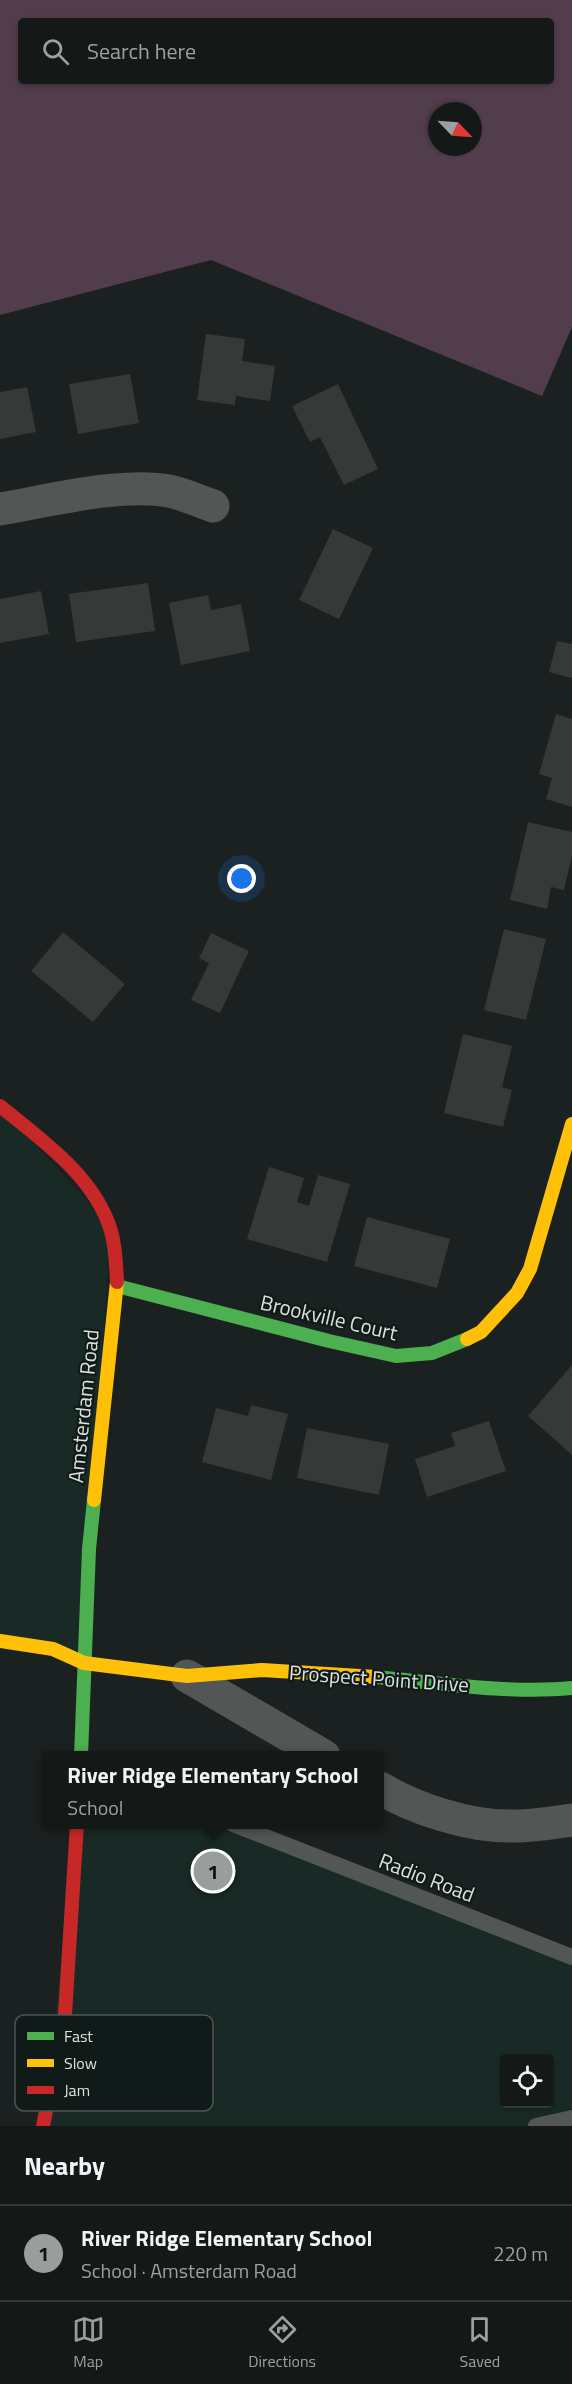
<!DOCTYPE html>
<meta charset="utf-8">
<style>
body{margin:0;font-family:"Titillium Web",sans-serif;background:#1d2221;color:#f1f3f6}
.controls{position:absolute;right:18px;bottom:18px;display:grid;overflow:hidden;border-radius:6px;box-shadow:0 2px 4px #0004}
.controls button{width:54px;height:54px;display:grid;place-items:center;padding:0;border:0;border-bottom:2px solid #333837;background:#141918;color:#f1f3f6;font:30px sans-serif}
.compass{position:absolute;left:428px;top:102px;width:54px;height:54px;border-radius:50%;background:#141918;box-shadow:0 2px 4px #0004;rotate:115deg}
.you{position:absolute;left:242px;top:879px;width:21px;height:21px;margin:-15px;border:4px solid #fff;border-radius:50%;background:#1a73e8;box-shadow:0 0 0 9px #1a73e833}
.badge{display:grid;place-items:center;width:39px;height:39px;border-radius:50%;background:#979e9c;color:#111;font-size:20px;font-weight:700}
.pin{position:absolute;translate:-50% -50%;border:3px solid #fff;box-shadow:0 2px 6px #0006}
.popup{position:absolute;left:42px;top:1751px;width:342px;height:78px;box-sizing:border-box;display:grid;place-content:center;border-radius:6px;background:#141918;filter:drop-shadow(0 2px 4px #0005);font-size:20px;white-space:nowrap;color:#9da0a2}
.popup b{font-size:22px;color:#f1f3f6}
.popup::after{content:'';position:absolute;left:50%;top:100%;margin-left:-12px;border:12px solid transparent;border-top-color:#141918}
.list{margin:0;padding:0;list-style:none}
h2{display:flex;justify-content:space-between;align-items:center;height:78px;margin:0;padding:0 24px;font-size:26px}
h2 small{font-size:20px;font-weight:400;color:#9da0a2}
.list li{display:grid;grid-template-columns:39px 1fr auto;gap:18px;align-items:center;box-sizing:border-box;height:96px;padding:0 24px;border-top:2px solid #333837}
.list b{display:block;font-size:22px;white-space:nowrap}
.list p{margin:0;font-size:20px;white-space:nowrap;color:#9da0a2}
.list em{font-size:20px;font-style:normal;color:#9da0a2}
.icon{flex:none;width:33px;height:33px;fill:none;stroke:currentColor;stroke-width:2;stroke-linecap:round;stroke-linejoin:round}
.map{position:relative;flex:none;width:572px;height:2126px;overflow:hidden}
.search{position:absolute;background:#141918;box-shadow:0 2px 4px #0004;left:18px;right:18px;top:18px;height:66px;display:flex;align-items:center;gap:15px;box-sizing:border-box;padding:0 21px;border-radius:6px;color:#9da0a2;font-size:22px}
.sheet{height:174px;background:#141918}
nav{display:flex;justify-content:space-around;align-items:center;box-sizing:border-box;height:84px;border-top:2px solid #333837;background:#141918;font-size:16px;color:#9da0a2}
nav a{display:grid;justify-items:center;gap:3px}
nav .on{color:#979e9c}
.map>svg:first-child{display:block}
.built{fill:#192a26;fill-rule:evenodd}
.forest{fill:#513d4c;fill-rule:evenodd}
.building{fill:#353938}
.lines{fill:none;stroke-linecap:round;stroke-linejoin:round}
.lane{stroke:#525756;stroke-width:16}
.street{stroke:#525756;stroke-width:33}
.fast{stroke:#4caf50;stroke-width:14}
.slow{stroke:#ffc107;stroke-width:14}
.jam{stroke:#c62828;stroke-width:14}
.labels{text-anchor:middle;dominant-baseline:central;stroke-width:4.5;stroke-linejoin:round;paint-order:stroke}
.street-label{font-size:21px;fill:#dae1df;stroke:#101a18}
.key{fill:#101a18;stroke:#4d5654;stroke-width:1.5}
.key-label{font-size:16px;fill:#dae1df}
</style>
<div class="map">
<svg width="572" height="2126" viewBox="0 0 572 2126">
<rect width="100%" height="100%" fill="#1b2120"/>
<path class="built" d="M0 1106 110 1226 84 1663 0 1641Z
M77 1825H233L572 1957V2126H43ZM504 2058H550V2104H504Z"/>
<path class="forest" d="M0 0H572V327L542 396 211 260 0 315ZM21 21H551V81H21ZM437 111H473V147H437Z"/>
<path class="building" d="M206 334 245 339 242 361 275 366 270 401 236 396 235 405 197 400Z
M130 374 139 423 78 434 69 384Z
M338 384 378 469 344 485 320 437 310 442 292 406Z
M27 387 36 432 0 439V392Z
M333 529 373 548 339 619 299 600Z
M148 583 155 631 76 642 69 594Z
M41 591 49 634 0 643V599Z
M208 595 211 610 241 604 250 651 181 665 169 603Z
M557 641 572 644V678L549 672Z
M556 714 572 719V807L546 799 552 778 539 774Z
M528 822 572 832V856L564 890 551 887 547 909 510 900Z
M504 929 546 939 526 1020 484 1010Z
M63 932 125 984 93 1022 31 971Z
M211 933 249 951 220 1013 191 1000 209 963 199 958Z
M463 1034 512 1046 502 1087 512 1090 503 1127 444 1113Z
M269 1167 304 1178 297 1202 309 1206 318 1175 350 1184 327 1262 247 1239Z
M367 1217 450 1239 437 1288 354 1266Z
M572 1365V1455L528 1416Z
M251 1405 288 1414 271 1480 202 1462 216 1408 248 1416Z
M489 1421 506 1471 427 1497 415 1459 455 1446 451 1433Z
M307 1428 389 1444 379 1495 297 1478Z"/>
<g class="lines">
<path class="lane" d="M233 1824 572 1957
M536 2126 572 2118"/>
<path class="street" d="M0 509C47 501 123 482 169 491 184 494 198 501 213 506
M187 1676 324 1756
M380 1788C415 1809 470 1827 512 1826 532 1826 553 1823 572 1820"/>
<path class="fast" d="M117 1286 329 1341 396 1356 432 1353 467 1339
M376 1677C439 1683 509 1694 572 1688
M81 1756 89 1549 94 1500"/>
<path class="slow" d="M467 1339 481 1332 517 1293 530 1269 572 1124
M94 1500 117 1282
M0 1641 53 1649 84 1663 187 1676 262 1670 376 1677"/>
<path class="jam" d="M0 1106C42 1140 95 1177 111 1231 116 1248 116 1265 117 1282
M43 2126 65 2014 77 1824"/>
</g>
<g class="labels">
<g class="street-label">
<text transform="translate(329 1317) rotate(13)">Brookville Court</text>
<text transform="translate(83 1406) rotate(-84)">Amsterdam Road</text>
<text transform="translate(379 1678) rotate(4)">Prospect Point Drive</text>
<text transform="translate(427 1877) rotate(21)">Radio Road</text>
</g>
</g>
<rect x="15" y="2015" width="198" height="96" rx="9" class="key"/>
<rect x="27" y="2032" width="27" height="8" fill="#4caf50"/>
<rect x="27" y="2059" width="27" height="8" fill="#ffc107"/>
<rect x="27" y="2086" width="27" height="8" fill="#c62828"/>
<g class="key-label">
<text x="64" y="2042">Fast</text>
<text x="64" y="2069">Slow</text>
<text x="64" y="2096">Jam</text>
</g>
</svg>
<div class="controls">
<button><svg class="icon" aria-label="locate" viewBox="0 0 24 24"><circle cx="12" cy="12" r="6"/><path d="M12 2v4M12 18v4M2 12h4M18 12h4"/></svg></button>
</div>
<svg class="compass" viewBox="-18 -18 36 36"><path d="M0-13l5 13h-10z" fill="#e53935"/><path d="M0 13l5-13h-10z" fill="#9da0a2"/></svg>
<div class="you"></div>
<div class="pin badge" style="left:213px;top:1871px">1</div>
<div class="popup"><b>River Ridge Elementary School</b>School</div>
<div class="search"><svg class="icon" aria-label="search" viewBox="0 0 24 24"><circle cx="10" cy="10" r="6"/><path d="M15 15l6 6"/></svg>Search here</div>
</div>
<section class="sheet">
<h2>Nearby<small></small></h2>
<ul class="list">
<li><span class="badge">1</span><div><b>River Ridge Elementary School</b><p>School · Amsterdam Road</p></div><em>220 m</em></li>
</ul>
</section>
<nav>
<a class="on"><svg class="icon" aria-label="map" viewBox="0 0 24 24"><path d="M3 6l6-2 6 2 6-2v14l-6 2-6-2-6 2zM9 4v14M15 6v14"/></svg>Map</a>
<a><svg class="icon" aria-label="directions" viewBox="0 0 24 24"><path d="M12 3l9 9-9 9-9-9zM9 14v-3h6M13 9l2 2-2 2"/></svg>Directions</a>
<a><svg class="icon" aria-label="saved" viewBox="0 0 24 24"><path d="M7 4h10v16l-5-4-5 4z"/></svg>Saved</a>
</nav>
